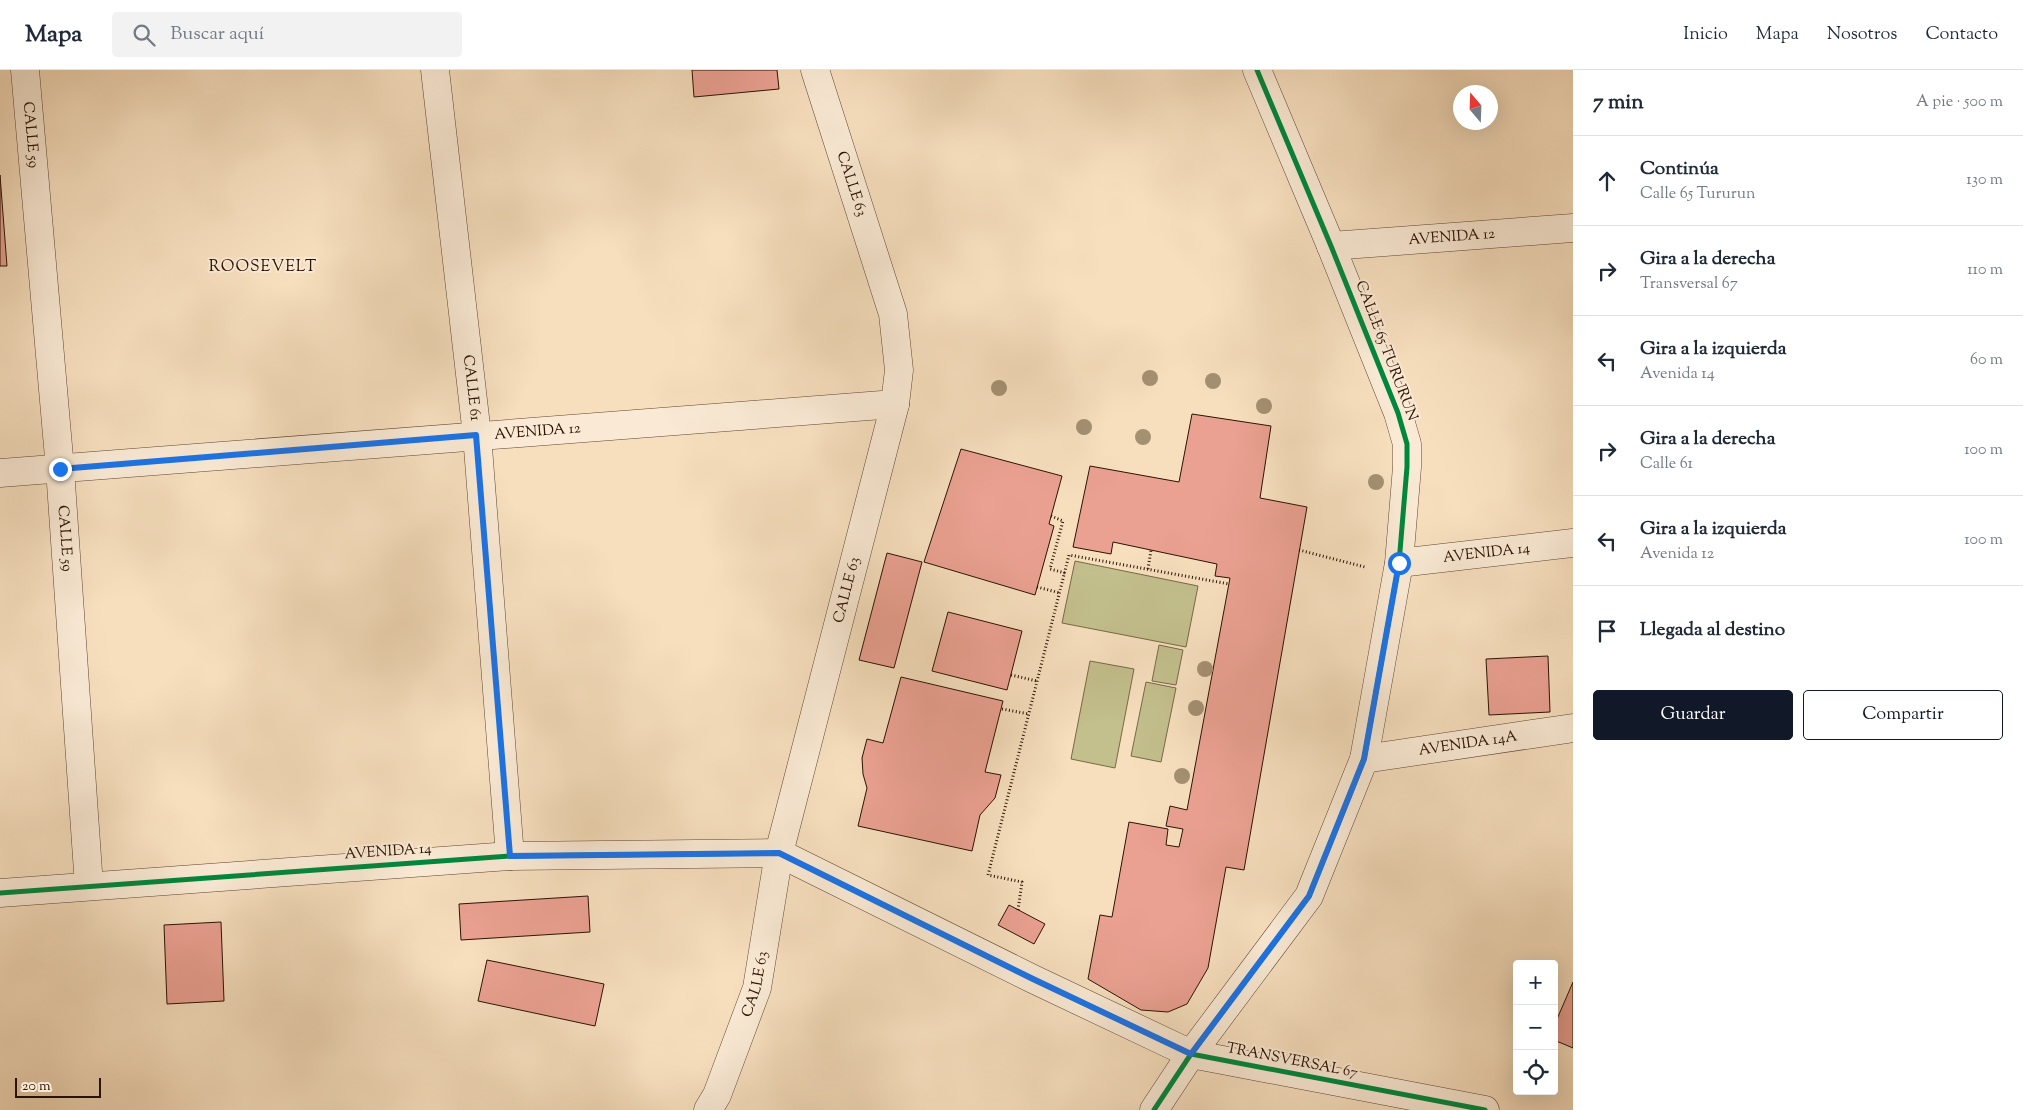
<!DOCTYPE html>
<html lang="es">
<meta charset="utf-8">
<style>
body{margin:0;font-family:"Sorts Mill Goudy",serif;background:#f2f2f3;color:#1f2937}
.controls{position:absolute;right:15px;bottom:15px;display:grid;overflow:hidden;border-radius:5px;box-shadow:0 5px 20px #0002}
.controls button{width:45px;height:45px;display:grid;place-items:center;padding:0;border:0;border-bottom:1px solid #e0e1e3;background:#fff;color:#1f2937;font:25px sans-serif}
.compass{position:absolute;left:1453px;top:15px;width:45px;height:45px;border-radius:50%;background:#fff;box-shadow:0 5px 20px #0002;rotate:341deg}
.scale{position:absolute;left:15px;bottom:12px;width:86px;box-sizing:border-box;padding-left:5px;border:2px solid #2b1203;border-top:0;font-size:14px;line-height:18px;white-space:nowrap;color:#2b1203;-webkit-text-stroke:4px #faead5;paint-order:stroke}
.stop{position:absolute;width:15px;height:15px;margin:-11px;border:4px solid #1a73e8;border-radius:50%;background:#fff}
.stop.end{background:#1a73e8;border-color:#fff;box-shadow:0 1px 5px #0008}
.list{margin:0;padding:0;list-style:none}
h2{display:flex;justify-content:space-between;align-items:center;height:65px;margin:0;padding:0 20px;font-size:21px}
h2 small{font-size:16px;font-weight:400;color:#747a83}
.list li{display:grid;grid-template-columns:32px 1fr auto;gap:15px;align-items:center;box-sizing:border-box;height:90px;padding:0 20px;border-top:1px solid #e0e1e3}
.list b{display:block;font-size:19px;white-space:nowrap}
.list p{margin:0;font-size:16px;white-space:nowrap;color:#747a83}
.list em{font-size:16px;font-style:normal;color:#747a83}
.actions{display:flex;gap:10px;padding:15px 20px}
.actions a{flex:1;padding:11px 0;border:1px solid #111827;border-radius:5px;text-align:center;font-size:18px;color:#111827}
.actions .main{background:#111827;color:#fff}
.icon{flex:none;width:28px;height:28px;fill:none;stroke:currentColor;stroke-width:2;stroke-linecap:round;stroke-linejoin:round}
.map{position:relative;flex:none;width:1573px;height:1040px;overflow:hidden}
header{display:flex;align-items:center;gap:30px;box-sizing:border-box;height:70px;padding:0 25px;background:#fff;border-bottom:1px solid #e0e1e3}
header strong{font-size:24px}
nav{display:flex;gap:28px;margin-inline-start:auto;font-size:18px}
.search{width:350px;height:45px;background:#f2f2f3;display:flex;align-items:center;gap:12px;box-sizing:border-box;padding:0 18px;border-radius:5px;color:#747a83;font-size:19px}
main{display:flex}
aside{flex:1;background:#fff}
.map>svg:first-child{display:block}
.green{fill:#c3c08d;stroke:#776948}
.building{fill:#eba192;stroke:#2b1203}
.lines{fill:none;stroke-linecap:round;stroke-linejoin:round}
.minor-casing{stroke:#5e4532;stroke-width:29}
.path{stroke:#2b1203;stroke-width:3;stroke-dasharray:1 2.5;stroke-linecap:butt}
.minor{stroke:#faead5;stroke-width:28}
.cycleway-casing{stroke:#faead5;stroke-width:8}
.cycleway{stroke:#00873e;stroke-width:5}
.tree{fill:#a49072}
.route{stroke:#1a73e8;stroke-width:6}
.labels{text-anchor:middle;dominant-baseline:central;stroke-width:4;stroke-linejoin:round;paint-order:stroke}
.street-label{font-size:15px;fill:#2b1203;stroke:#faead5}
.neighbourhood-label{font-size:16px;letter-spacing:1px;fill:#2b1203;stroke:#faead5}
</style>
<header>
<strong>Mapa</strong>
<div class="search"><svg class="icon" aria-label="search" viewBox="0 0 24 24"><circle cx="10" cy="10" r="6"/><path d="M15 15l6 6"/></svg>Buscar aquí</div>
<nav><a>Inicio</a><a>Mapa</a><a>Nosotros</a><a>Contacto</a></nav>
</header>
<main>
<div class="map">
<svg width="1573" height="1040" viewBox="0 0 1573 1040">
<rect width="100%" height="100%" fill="#f7dfbe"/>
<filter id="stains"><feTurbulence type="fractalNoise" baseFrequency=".004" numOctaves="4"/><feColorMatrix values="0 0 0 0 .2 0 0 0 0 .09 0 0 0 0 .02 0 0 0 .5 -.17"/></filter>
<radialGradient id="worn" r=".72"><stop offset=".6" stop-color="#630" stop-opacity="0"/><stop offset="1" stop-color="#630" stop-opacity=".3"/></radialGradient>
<path class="green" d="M1075 491 1198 516 1186 577 1062 553Z
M1159 575 1183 580 1176 615 1152 611Z
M1090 591 1134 599 1115 698 1071 689Z
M1146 612 1176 618 1161 692 1131 686Z"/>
<path class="building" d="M692 0H777L779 19 694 27Z
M0 105 7 196H0Z
M1192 344 1271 356 1260 428 1307 437 1244 800 1226 797 1208 898 1187 934 1168 942 1141 940 1088 909 1100 845 1112 847 1129 752 1168 759 1166 775 1179 777 1183 759 1166 756 1170 736 1187 740 1230 508 1215 506 1217 494 1113 472 1111 484 1073 477 1090 396 1179 412Z
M961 379 1062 406 1049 454 1054 456 1035 525 924 492Z
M887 483 922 492 894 598 859 590Z
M948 542 1022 561 1007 620 932 601Z
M1548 586 1550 642 1489 645 1486 589Z
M901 607 1003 631 985 702 1001 705 995 728 980 745 972 781 858 756 867 718 863 704 862 688 867 669 883 673Z
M588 826 590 862 461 870 459 834Z
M1009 835 1045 854 1034 874 998 855Z
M221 852 224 931 167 934 164 855Z
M487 890 604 914 595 956 478 931Z
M1573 912V978L1554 970V956Z"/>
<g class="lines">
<defs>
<g id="minor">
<path id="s1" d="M25 0 60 399 89 816"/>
<path id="s2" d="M435 0 477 365 510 786"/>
<path id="s3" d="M1331 176 1573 158"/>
<path id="s4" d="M0 403 895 334"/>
<path id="s5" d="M1399 493 1573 473"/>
<path id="s6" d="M1364 689 1573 658"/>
<path d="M0 823 510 786 779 783 1033 909 1191 984 1485 1040"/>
<path id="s7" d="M708 1040 717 1025 757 918 779 783 895 334 899 300 893 244 815 0"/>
<path d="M1154 1040 1191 984 1309 826 1364 689 1399 493 1407 397V374L1398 343 1331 176 1257 0"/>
</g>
</defs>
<use href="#minor" class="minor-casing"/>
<path class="path" d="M1051 446 1063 451 1050 499 1065 503
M1299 480 1365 497
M1148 499 1151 480
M1037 517 1060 523
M1011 605 1037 611
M1002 639 1029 644
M1018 840 1022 812 988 805 1069 485 1229 514"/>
<use href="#minor" class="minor"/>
<defs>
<path id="cycleway" d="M0 823 510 786 779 783 1033 909 1191 984 1485 1040
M1154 1040 1191 984 1309 826 1364 689 1399 493 1407 397V374L1398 343 1331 176 1257 0"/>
</defs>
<use href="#cycleway" class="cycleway-casing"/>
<use href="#cycleway" class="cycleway"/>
</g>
<g class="tree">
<circle cx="1150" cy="308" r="8"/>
<circle cx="1213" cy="311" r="8"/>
<circle cx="999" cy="318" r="8"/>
<circle cx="1264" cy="336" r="8"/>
<circle cx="1084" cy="357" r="8"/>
<circle cx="1143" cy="367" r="8"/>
<circle cx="1376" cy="412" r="8"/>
<circle cx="1205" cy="599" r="8"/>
<circle cx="1196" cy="638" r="8"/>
<circle cx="1182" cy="706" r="8"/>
</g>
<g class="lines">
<path class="route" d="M60 399 476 365 510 786 779 783 1033 909 1191 984 1309 826 1364 689 1399 493"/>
</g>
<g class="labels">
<g class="street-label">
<text stroke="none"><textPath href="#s1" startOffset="65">CALLE 59</textPath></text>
<text transform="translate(851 114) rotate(72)">CALLE 63</text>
<text stroke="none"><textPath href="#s3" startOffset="121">AVENIDA 12</textPath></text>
<text transform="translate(1386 281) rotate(69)">CALLE 65 TURURUN</text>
<text stroke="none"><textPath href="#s2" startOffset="320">CALLE 61</textPath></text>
<text stroke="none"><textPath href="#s4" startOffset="539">AVENIDA 12</textPath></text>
<text stroke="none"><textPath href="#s1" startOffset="470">CALLE 59</textPath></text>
<text stroke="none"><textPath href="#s5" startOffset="88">AVENIDA 14</textPath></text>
<text stroke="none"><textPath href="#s7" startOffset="540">CALLE 63</textPath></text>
<text stroke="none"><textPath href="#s6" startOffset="105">AVENIDA 14A</textPath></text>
<text transform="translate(388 782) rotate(-4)">AVENIDA 14</text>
<text stroke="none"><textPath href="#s7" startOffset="135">CALLE 63</textPath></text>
<text transform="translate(1292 991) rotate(11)">TRANSVERSAL 67</text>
</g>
<g class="neighbourhood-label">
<text x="263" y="197">ROOSEVELT</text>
</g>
</g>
<rect width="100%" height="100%" filter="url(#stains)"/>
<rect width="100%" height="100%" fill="url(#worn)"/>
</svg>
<div class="controls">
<button>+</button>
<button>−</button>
<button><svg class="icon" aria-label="locate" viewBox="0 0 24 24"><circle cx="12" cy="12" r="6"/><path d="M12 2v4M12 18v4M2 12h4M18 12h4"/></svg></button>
</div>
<svg class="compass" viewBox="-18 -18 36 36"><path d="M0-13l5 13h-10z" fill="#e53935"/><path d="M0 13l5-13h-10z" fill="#747a83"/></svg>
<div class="scale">20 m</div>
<div class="stop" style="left:1399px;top:493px"></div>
<div class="stop end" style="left:60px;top:399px"></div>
</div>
<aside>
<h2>7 min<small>A pie · 500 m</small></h2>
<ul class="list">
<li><svg class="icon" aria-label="ahead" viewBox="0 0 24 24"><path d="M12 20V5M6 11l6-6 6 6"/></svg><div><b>Continúa</b><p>Calle 65 Tururun</p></div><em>130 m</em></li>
<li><svg class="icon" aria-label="right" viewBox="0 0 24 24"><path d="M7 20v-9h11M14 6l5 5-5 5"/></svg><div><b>Gira a la derecha</b><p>Transversal 67</p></div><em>110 m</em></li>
<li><svg class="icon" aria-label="left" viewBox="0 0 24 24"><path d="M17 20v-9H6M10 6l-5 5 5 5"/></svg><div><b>Gira a la izquierda</b><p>Avenida 14</p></div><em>60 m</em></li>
<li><svg class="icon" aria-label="right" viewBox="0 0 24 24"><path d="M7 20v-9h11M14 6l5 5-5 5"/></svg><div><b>Gira a la derecha</b><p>Calle 61</p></div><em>100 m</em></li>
<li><svg class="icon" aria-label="left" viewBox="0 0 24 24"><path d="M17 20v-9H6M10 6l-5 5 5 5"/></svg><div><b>Gira a la izquierda</b><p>Avenida 12</p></div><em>100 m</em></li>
<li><svg class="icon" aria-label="arrive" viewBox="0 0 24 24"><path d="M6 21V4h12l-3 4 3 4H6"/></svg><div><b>Llegada al destino</b></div></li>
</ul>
<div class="actions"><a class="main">Guardar</a><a>Compartir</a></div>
</aside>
</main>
